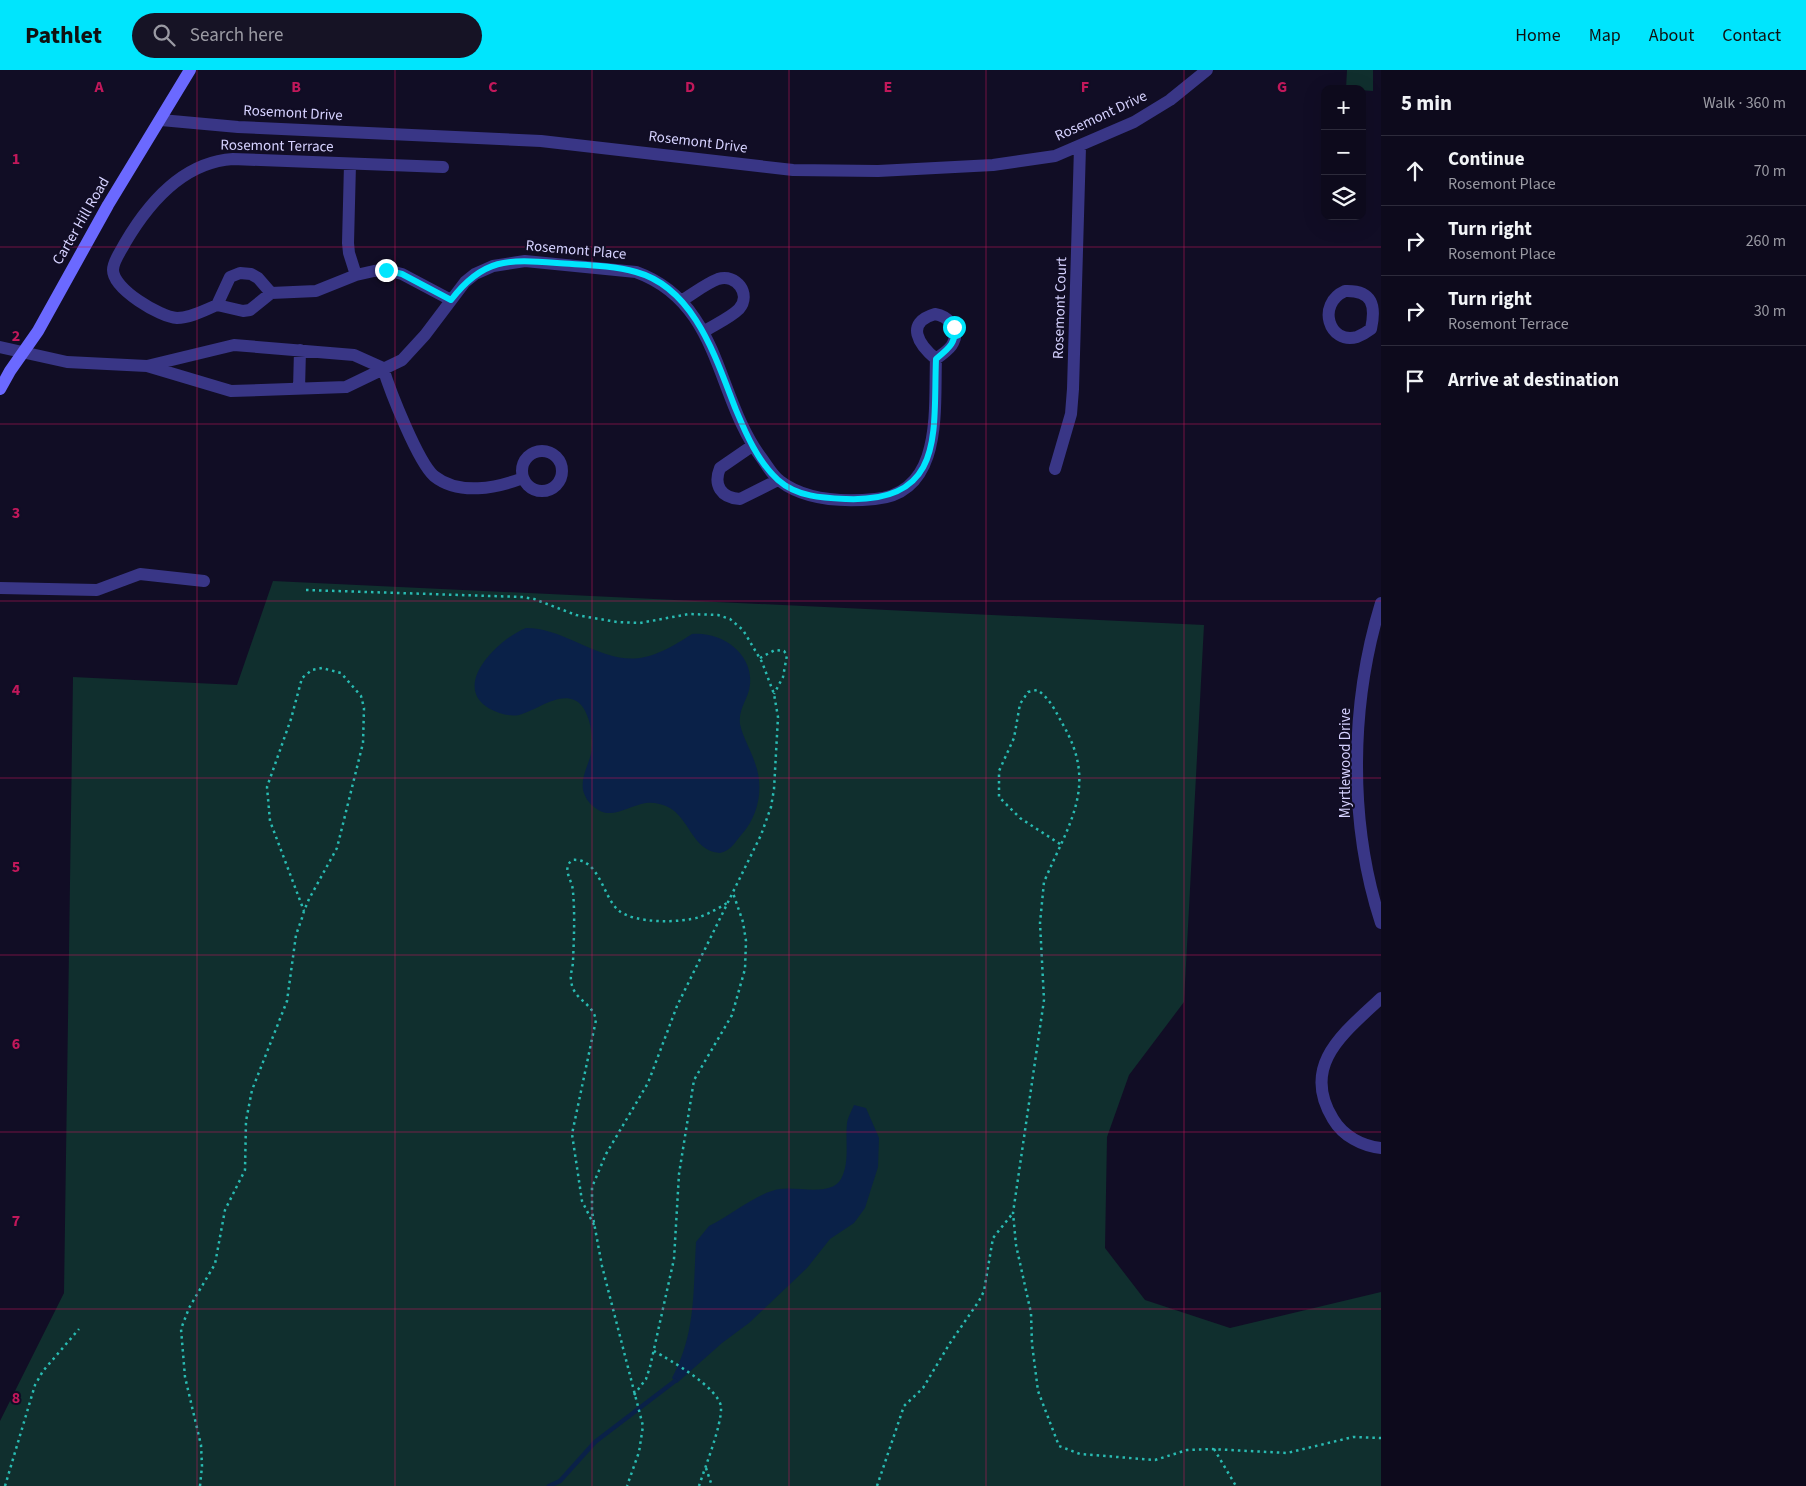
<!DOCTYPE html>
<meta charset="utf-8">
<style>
body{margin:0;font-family:"Source Sans 3",sans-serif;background:#161325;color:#f1f3f6}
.controls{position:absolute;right:15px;top:15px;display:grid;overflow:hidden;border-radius:10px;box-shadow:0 5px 20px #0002}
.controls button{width:45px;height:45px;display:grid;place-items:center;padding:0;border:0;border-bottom:1px solid #2d2b3b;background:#0d0a1c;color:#f1f3f6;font:25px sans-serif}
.stop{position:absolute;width:15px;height:15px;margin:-11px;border:4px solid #00e5fd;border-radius:50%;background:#fff}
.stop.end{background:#00e5fd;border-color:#fff;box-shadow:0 1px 5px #0008}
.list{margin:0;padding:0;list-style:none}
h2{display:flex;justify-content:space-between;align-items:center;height:65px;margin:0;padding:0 20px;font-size:21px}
h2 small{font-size:16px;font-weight:400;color:#9a9aa3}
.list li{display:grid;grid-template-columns:32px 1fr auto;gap:15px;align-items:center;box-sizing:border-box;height:70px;padding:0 20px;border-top:1px solid #2d2b3b}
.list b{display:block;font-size:19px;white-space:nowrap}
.list p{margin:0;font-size:16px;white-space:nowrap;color:#9a9aa3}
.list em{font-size:16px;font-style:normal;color:#9a9aa3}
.icon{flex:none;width:28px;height:28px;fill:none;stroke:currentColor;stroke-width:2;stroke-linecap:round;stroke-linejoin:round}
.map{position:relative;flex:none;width:1381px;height:1416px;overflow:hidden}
header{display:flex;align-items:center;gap:30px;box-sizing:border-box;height:70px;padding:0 25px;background:#00e5fd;color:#111}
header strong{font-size:24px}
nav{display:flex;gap:28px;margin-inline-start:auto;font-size:18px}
.search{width:350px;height:45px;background:#161325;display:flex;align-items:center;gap:12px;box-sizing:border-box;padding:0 18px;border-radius:28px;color:#9a9aa3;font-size:19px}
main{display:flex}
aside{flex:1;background:#0d0a1c}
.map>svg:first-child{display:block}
.green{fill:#102f2e}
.water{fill:#0a2148}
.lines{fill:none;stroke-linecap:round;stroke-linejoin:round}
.stream{stroke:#0a2148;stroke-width:4.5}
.path{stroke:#29bbb2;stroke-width:2.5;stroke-dasharray:2.5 4;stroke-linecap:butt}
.minor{stroke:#393686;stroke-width:12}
.secondary{stroke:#6b69ff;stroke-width:12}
.route{stroke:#00e5fd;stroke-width:6}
.grid{fill:none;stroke:#c2185b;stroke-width:1;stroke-opacity:0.55}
.labels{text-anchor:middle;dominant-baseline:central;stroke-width:4;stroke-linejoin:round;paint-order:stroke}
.street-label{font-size:15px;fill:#d6d2ff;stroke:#110d25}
.grid-label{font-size:16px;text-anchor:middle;font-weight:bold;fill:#c2185b;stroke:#110d25;stroke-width:4;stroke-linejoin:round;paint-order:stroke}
</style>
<header>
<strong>Pathlet</strong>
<div class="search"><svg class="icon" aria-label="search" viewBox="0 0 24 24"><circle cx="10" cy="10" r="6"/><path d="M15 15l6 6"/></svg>Search here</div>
<nav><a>Home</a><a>Map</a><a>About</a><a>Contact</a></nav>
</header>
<main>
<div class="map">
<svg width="1381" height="1416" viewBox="0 0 1381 1416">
<rect width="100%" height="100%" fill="#110d25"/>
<path class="green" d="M1347 0H1373V21L1346 19Z
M273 511 1204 555 1184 932 1129 1005 1107 1067 1105 1178 1145 1230 1230 1258 1381 1222V1416H0V1351L64 1223 73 607 237 615Z"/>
<path class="water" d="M526 558C543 558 558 564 574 571 626 595 643 596 692 564 721 561 753 583 750 614 749 629 738 638 740 654 743 668 751 680 755 693 764 717 759 745 742 764 734 773 732 780 720 783 692 781 690 748 668 737 662 734 653 732 646 733 627 736 610 752 593 736 588 732 585 727 583 720 581 707 588 696 591 684 594 670 591 648 582 636 565 616 537 641 519 645 509 647 498 643 490 639 449 616 500 568 526 558Z
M854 1035 866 1038 879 1068 878 1097 865 1138 854 1153 830 1169 807 1198 749 1253 722 1273 677 1313 672 1308C696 1263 693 1222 696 1172L709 1156C730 1146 758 1122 780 1119 797 1116 831 1127 841 1109 850 1092 845 1072 847 1053 848 1047 852 1040 854 1035Z"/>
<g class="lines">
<path class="stream" d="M549 1416 560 1411 595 1372 675 1311"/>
<path class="path" d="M306 520 522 527 534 529 576 545 617 552 640 553 689 544 718 545 730 549 743 560 762 592 774 624 778 647 774 719 771 737 761 765 677 936 648 1013 606 1084 592 1117V1142L602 1196 643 1356 639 1382 627 1416
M760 588 775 580 784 581 787 585 783 607 774 624
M1060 774 1020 748 999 727V701L1014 668 1020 634 1028 622 1037 620C1049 627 1056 642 1062 653 1099 715 1069 753 1044 812L1040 853 1044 930 1013 1143 1016 1175 1031 1243 1032 1274 1038 1321 1059 1376 1080 1384 1155 1390 1187 1380 1211 1379 1287 1383 1353 1367 1381 1368
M594 1155 582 1131 572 1064 596 950C592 931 573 931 571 910 570 904 573 897 573 891 574 868 575 844 573 822 573 810 561 800 572 790 599 787 603 827 618 840 634 854 681 853 700 847 710 843 719 838 727 833
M654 1281C670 1290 719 1318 721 1337 722 1355 705 1397 699 1416
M634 1325 646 1309 650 1297 674 1189 679 1104 694 1010 732 945 745 899 746 871 743 852 733 823
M1214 1379 1236 1416
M706 1398 712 1416
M5 1416 35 1315 43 1301 79 1259
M200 1416 202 1396 201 1375 185 1307 181 1259 189 1238 215 1194 225 1140 245 1100 246 1051 252 1020 287 931 296 865 302 848 304 841 309 829 337 778 363 673 364 638 361 626 341 603 322 598 312 600 302 608 291 649 267 717 270 751 304 841
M877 1416 904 1336 923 1318 950 1273 979 1231 984 1221 993 1168 1013 1143"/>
<path class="minor" d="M161 50 238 57 541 71 793 100 878 101 993 95 1055 86 1134 52 1170 30 1207 0
M350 94 348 173 349 183 356 205
M1345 221C1373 220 1376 236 1371 259 1367 262 1362 265 1357 267 1329 275 1316 234 1345 221Z
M271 223 258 208 251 204 240 203 230 207 217 235C205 240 191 248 177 248 160 247 113 219 113 200 113 191 121 181 125 173 149 132 184 92 233 89L443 97
M681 231C693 224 705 214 718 209 736 203 752 224 739 239 730 248 714 255 703 262
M217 235 243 241 250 240 271 223 316 221 356 205 374 201 386 200 402 204 451 230
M935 244C947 246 961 258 953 273 950 280 942 284 936 289 919 275 904 253 935 244Z
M0 277 67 292 147 296 234 275 354 285 383 298C390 321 418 392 434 406 459 426 497 418 523 408
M147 296 231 321 346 317 402 290 425 265 465 212 475 204 493 196 525 191 636 202C722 233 715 328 763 390 768 397 773 406 780 411 806 431 843 432 875 429 944 423 934 338 936 289
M299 319 300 280
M752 376 720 398C713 415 721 428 740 429L778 410
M522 401a20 20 0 1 1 40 0a20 20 0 1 1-40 0Z
M1055 399 1071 344 1073 319 1080 77
M0 518 97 520 140 504 204 511
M1381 533C1350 634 1348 752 1381 853
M1381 928C1344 963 1300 995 1333 1049 1343 1066 1362 1076 1381 1078"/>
<path class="secondary" d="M0 319 10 301 38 261 108 135 190 0"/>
</g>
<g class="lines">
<path class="route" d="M386 200 402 204 451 230C483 188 508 189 557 193 583 195 611 195 636 202 695 218 716 289 736 340 746 364 758 392 778 410 797 427 823 428 846 429 946 433 933 362 936 289 948 279 957 273 954 257"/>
</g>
<path class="grid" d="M197 0V1416M395 0V1416M592 0V1416M789 0V1416M986 0V1416M1184 0V1416M0 177H1381M0 354H1381M0 531H1381M0 708H1381M0 885H1381M0 1062H1381M0 1239H1381"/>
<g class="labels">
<g class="street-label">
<text transform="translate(293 43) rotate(3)">Rosemont Drive</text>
<text transform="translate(1101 46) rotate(-25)">Rosemont Drive</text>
<text transform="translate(698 72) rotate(7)">Rosemont Drive</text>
<text transform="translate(277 76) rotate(1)">Rosemont Terrace</text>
<text transform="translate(81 151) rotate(-60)">Carter Hill Road</text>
<text transform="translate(576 180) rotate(5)">Rosemont Place</text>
<text transform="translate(1060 238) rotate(-88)">Rosemont Court</text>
<text transform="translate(1345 693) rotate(-90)">Myrtlewood Drive</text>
</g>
</g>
<g class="grid-label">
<text x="99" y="22">A</text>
<text x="296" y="22">B</text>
<text x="493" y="22">C</text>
<text x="690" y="22">D</text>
<text x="888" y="22">E</text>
<text x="1085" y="22">F</text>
<text x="1282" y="22">G</text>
<text x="16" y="94">1</text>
<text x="16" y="271">2</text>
<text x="16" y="448">3</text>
<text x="16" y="625">4</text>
<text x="16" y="802">5</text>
<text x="16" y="979">6</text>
<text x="16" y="1156">7</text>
<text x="16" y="1333">8</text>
</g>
</svg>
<div class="controls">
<button>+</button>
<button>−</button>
<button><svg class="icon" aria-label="layers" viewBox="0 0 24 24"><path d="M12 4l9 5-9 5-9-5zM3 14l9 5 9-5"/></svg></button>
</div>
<div class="stop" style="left:954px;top:257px"></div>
<div class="stop end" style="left:386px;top:200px"></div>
</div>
<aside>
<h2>5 min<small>Walk · 360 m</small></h2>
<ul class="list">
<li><svg class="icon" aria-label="ahead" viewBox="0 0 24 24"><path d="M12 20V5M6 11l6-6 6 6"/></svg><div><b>Continue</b><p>Rosemont Place</p></div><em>70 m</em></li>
<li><svg class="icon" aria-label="right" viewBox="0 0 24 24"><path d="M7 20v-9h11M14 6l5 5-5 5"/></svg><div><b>Turn right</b><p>Rosemont Place</p></div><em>260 m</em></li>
<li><svg class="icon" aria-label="right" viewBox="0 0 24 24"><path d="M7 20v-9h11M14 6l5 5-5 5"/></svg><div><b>Turn right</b><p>Rosemont Terrace</p></div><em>30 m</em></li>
<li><svg class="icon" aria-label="arrive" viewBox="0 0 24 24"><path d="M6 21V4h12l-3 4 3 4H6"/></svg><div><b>Arrive at destination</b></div></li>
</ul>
</aside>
</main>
